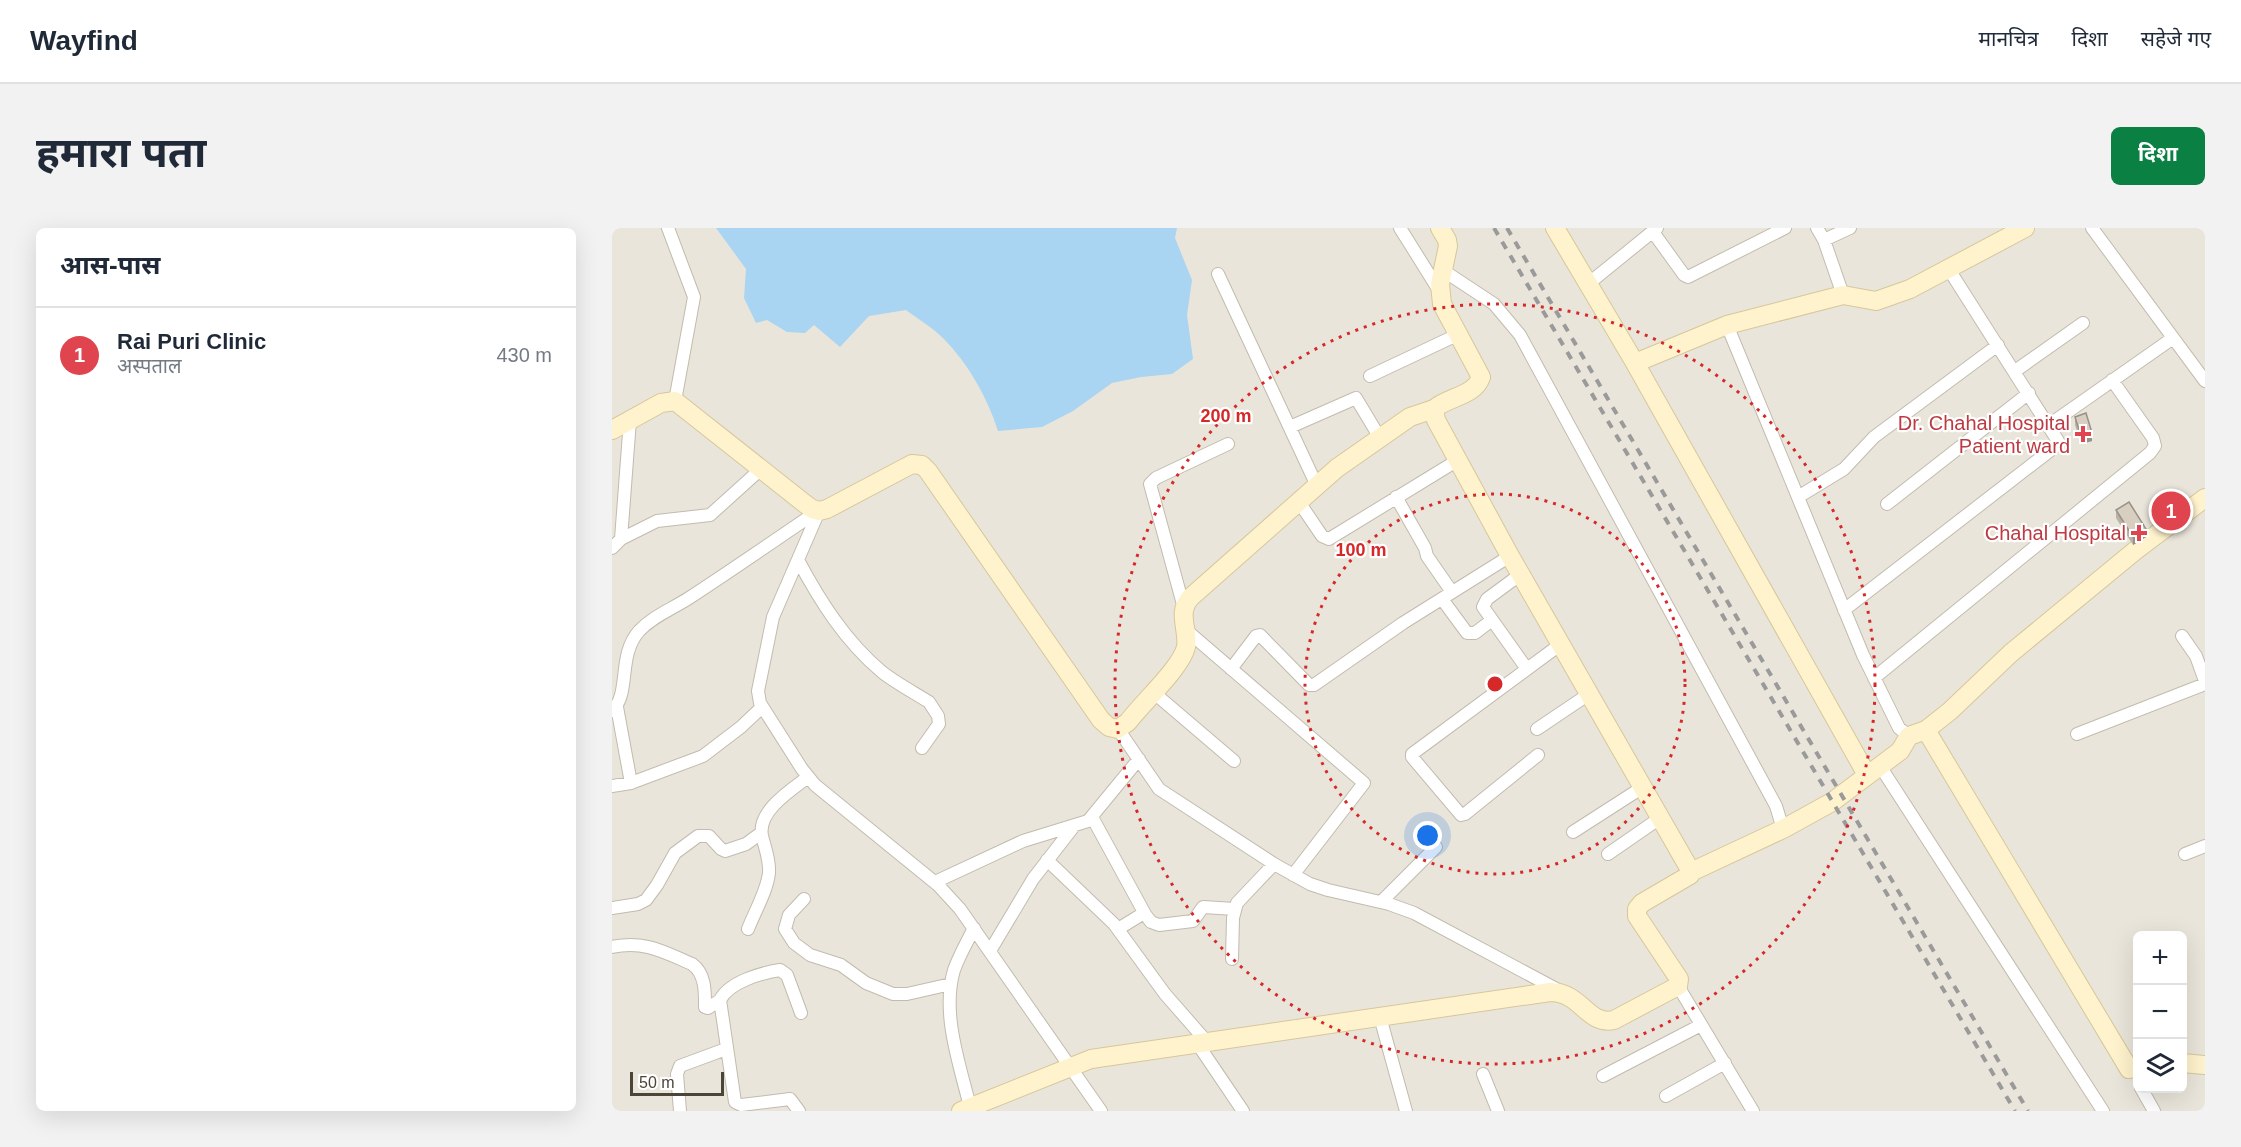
<!DOCTYPE html>
<html lang="hi">
<meta charset="utf-8">
<style>
body{margin:0;font-family:Arial,"Noto Sans Devanagari",sans-serif;background:#f2f2f3;color:#1f2937}
.controls{position:absolute;right:18px;bottom:18px;display:grid;overflow:hidden;border-radius:9px;box-shadow:0 6px 24px #0002}
.controls button{width:54px;height:54px;display:grid;place-items:center;padding:0;border:0;border-bottom:2px solid #e0e1e3;background:#fff;color:#1f2937;font:30px sans-serif}
.scale{position:absolute;left:18px;bottom:15px;width:94px;box-sizing:border-box;padding-left:6px;border:3px solid #4b4439;border-top:0;font-size:16px;line-height:21px;white-space:nowrap;color:#4b4439;-webkit-text-stroke:4px #fff;paint-order:stroke}
.you{position:absolute;left:816px;top:608px;width:21px;height:21px;margin:-15px;border:4px solid #fff;border-radius:50%;background:#1a73e8;box-shadow:0 0 0 9px #1a73e833}
.badge{display:grid;place-items:center;width:39px;height:39px;border-radius:50%;background:#0b8043;color:#fff;font-size:20px;font-weight:700}
.pin{position:absolute;translate:-50% -50%;border:3px solid #fff;box-shadow:0 2px 6px #0006}
.list{margin:0;padding:0;list-style:none}
h2{display:flex;justify-content:space-between;align-items:center;height:78px;margin:0;padding:0 24px;font-size:26px}
h2 small{font-size:20px;font-weight:400;color:#747a83}
.list li{display:grid;grid-template-columns:39px 1fr auto;gap:18px;align-items:center;box-sizing:border-box;height:96px;padding:0 24px;border-top:2px solid #e0e1e3}
.list b{display:block;font-size:22px;white-space:nowrap}
.list p{margin:0;font-size:20px;white-space:nowrap;color:#747a83}
.list em{font-size:20px;font-style:normal;color:#747a83}
.icon{flex:none;width:33px;height:33px;fill:none;stroke:currentColor;stroke-width:2;stroke-linecap:round;stroke-linejoin:round}
.map{position:relative;flex:none;width:1593px;height:883px;overflow:hidden;border-radius:9px}
header{display:flex;align-items:center;gap:36px;box-sizing:border-box;height:84px;padding:0 30px;background:#fff;border-bottom:2px solid #e0e1e3}
header strong{font-size:28px}
nav{display:flex;gap:33px;margin-inline-start:auto;font-size:21px}
.intro{display:flex;align-items:center;justify-content:space-between;box-sizing:border-box;height:144px;padding:0 36px}
h1{margin:0;font-size:42px}
.button{padding:15px 27px;border-radius:9px;background:#0b8043;color:#fff;font-size:21px;font-weight:700}
main{display:flex;gap:36px;padding:0 36px}
aside{flex:1;background:#fff;border-radius:9px;box-shadow:0 6px 24px #0002}
.map>svg:first-child{display:block}
.residential{fill:#eae5da;fill-rule:evenodd}
.water{fill:#a9d4f2}
.lines{fill:none;stroke-linecap:round;stroke-linejoin:round}
.street-casing{stroke:#c2bbae;stroke-width:14}
.secondary-casing{stroke:#d6c79b;stroke-width:20}
.street{stroke:#fff;stroke-width:12}
.secondary{stroke:#fff3cd;stroke-width:18}
.rail{stroke:#9a9a9a;stroke-width:4;stroke-dasharray:8 8;stroke-linecap:butt}
.wall{fill:#bab2a6}
.shaded-wall{fill:#979187}
.building{fill:#d8cfc1;stroke:#979187;stroke-width:1.5}
.ring{fill:none;stroke:#d62828;stroke-width:3;stroke-dasharray:3 6}
.health-dot{fill:#e0444e;stroke:#fff;stroke-width:2}
.labels{text-anchor:middle;dominant-baseline:central;stroke-width:4.5;stroke-linejoin:round;paint-order:stroke}
.health-label{font-size:20px;fill:#be3a42;stroke:#fff;text-anchor:end}
.centre{fill:#d62828;stroke:#fff;stroke-width:3}
.ring-label{font-size:18px;text-anchor:middle;font-weight:bold;fill:#d62828;stroke:#fff;stroke-width:4.5;stroke-linejoin:round;paint-order:stroke}
</style>
<header>
<strong>Wayfind</strong>
<nav><a>मानचित्र</a><a>दिशा</a><a>सहेजे गए</a></nav>
</header>
<div class="intro"><h1>हमारा पता</h1><a class="button">दिशा</a></div>
<main>
<aside>
<h2>आस-पास<small></small></h2>
<ul class="list">
<li><span class="badge" style="background:#e0444e">1</span><div><b>Rai Puri Clinic</b><p>अस्पताल</p></div><em>430 m</em></li>
</ul>
</aside>
<div class="map">
<svg width="1593" height="883" viewBox="0 0 1593 883">
<rect width="100%" height="100%" fill="#f6f3ec"/>
<path class="residential" d="M0 0H1593V883H0ZM1526 708H1570V860H1526Z"/>
<path class="water" d="M104 0H565L563 10 580 52 575 87 581 131 560 146 529 149 500 155 461 183 430 199 386 203C375 169 357 137 332 111 321 100 306 91 294 82L257 88 228 119 202 97 193 105 175 104 155 92 144 95 132 70 134 41Z"/>
<g class="lines">
<defs>
<path id="street" d="M56 0 82 69 63 173
M788 0 828 64
M1205 0 1212 12 1231 67
M1480 0 1593 153
M1041 4 1072 47 1076 49 1173 0
M1212 12 1238 0
M829 41 882 76 908 107 1164 578 1171 601
M606 46 705 258
M976 56 1045 0
M1115 97 1251 427 1287 500 1297 508
M1403 143 1471 95
M758 148 847 106
M1437 197 1561 110
M678 199 744 170 768 210
M784 269 813 320 815 328 840 364
M1186 269 1232 241 1262 209 1386 117
M687 274 710 308 717 311 846 232
M1275 276 1417 165
M207 283 161 389 146 463 148 475 190 541 203 557 326 657 348 681 489 883
M9 311 18 192
M0 320 9 311 45 293 98 287 149 241
M186 332C208 373 233 413 270 444 284 455 301 464 317 474L326 488 327 496 310 520
M909 346 875 371 871 379 915 441
M830 371 855 405H863L880 392
M572 380 538 256 544 250 616 216
M1232 382 1444 218 1446 213 1336 40
M573 401 752 555 681 647
M1570 408 1584 428 1593 453
M619 441 644 408 648 407 697 457H702L791 395 898 328
M1262 450 1538 225 1543 218 1541 210 1500 152
M541 464 622 533
M5 479 19 555
M0 483C19 465 5 428 27 403 41 388 60 381 77 370 120 342 163 312 206 283
M506 501 547 561 662 636 698 656 716 662 777 676 802 685 948 763
M925 501 977 466
M1465 506 1593 456
M926 527 853 586 849 587 800 529V526L949 416
M1268 538 1491 883
M0 558 19 555 91 528 129 499 150 479
M480 589 533 686
M961 604 1031 559
M996 626 1048 590
M1573 626 1593 618
M435 632 502 696 553 766 595 814
M323 654 411 613 476 593 527 531
M192 671 177 687 173 701 182 715 198 727 229 737 254 755 281 766H295L339 756
M769 674 824 619
M0 680 26 676 34 672 45 657 63 625 86 608H97L109 621 113 623 134 616 149 605
M136 701C143 683 155 663 157 645 158 632 153 620 150 608 145 583 179 562 196 549
M506 701 532 685 539 694 547 697 581 693 591 679 623 681
M0 719C32 712 52 724 80 736 94 746 93 765 93 779L96 780 108 772
M378 723 421 651 462 598
M620 731 621 690 625 675 662 636
M1066 758 1141 883
M768 789 794 883
M585 815 631 883
M871 846 886 883
M991 848 1089 797
M1529 860 1542 883
M1054 868 1113 835
M358 879C348 837 329 786 342 742 347 728 355 714 362 700
M68 883 65 846 68 838 114 821
M187 883 178 871 129 877 123 874 108 772C117 754 149 745 168 742L175 747 189 785"/>
<path id="secondary" d="M943 0 1023 135 1255 547
M1023 135 1115 97 1231 67 1264 73 1298 61 1413 0
M0 202 49 175 63 173 192 275 200 281 207 283 215 281 300 236 310 237 316 243 489 492 497 499 506 501 516 494C530 475 569 440 574 419 577 401 564 385 579 369L725 240 798 189 822 181
M1314 502 1517 841 1526 839
M1079 644 1171 601 1220 574 1288 523 1297 508 1314 502 1338 483 1399 425 1524 322 1593 270
M1570 835 1593 837
M349 883 479 831 938 764C970 764 975 798 1002 792L1066 758 1067 751 1025 688V681L1030 675 1078 647 1077 640 898 328 824 192 822 181C835 169 863 168 869 149L830 76 828 56 836 18 835 12 828 0"/>
</defs>
<use href="#street" class="street-casing"/>
<use href="#secondary" class="secondary-casing"/>
<use href="#street" class="street"/>
<use href="#secondary" class="secondary"/>
<path class="rail" d="M882 0 1403 883
M895 0 1416 883"/>
</g>
<path class="wall" d="M1463 189 1480 213 1469 216 1463 197Z
M1548 272 1565 282 1556 288 1548 276Z
M1504 282 1534 309 1521 317 1504 290Z"/>
<path class="shaded-wall" d="M1480 205V213L1469 216V208Z
M1565 278V282L1556 288V284Z
M1534 301V309L1521 317V309Z"/>
<path class="building" d="M1474 185 1480 205 1469 208 1463 189Z
M1558 266 1565 278 1556 284 1548 272Z
M1517 274 1534 301 1521 309 1504 282Z"/>
<g class="ring">
<circle cx="883" cy="456" r="190"/>
<circle cx="883" cy="456" r="380"/>
</g>
<g class="health-dot">
<path d="M1468 197h6v6h6v6h-6v6h-6v-6h-6v-6h6z"/>
<path d="M1524 296h6v6h6v6h-6v6h-6v-6h-6v-6h6z"/>
</g>
<g class="labels">
<g class="health-label">
<text x="1458" y="195">Dr. Chahal Hospital<tspan x="1458" dy="23">Patient ward</tspan></text>
<text x="1514" y="305">Chahal Hospital</text>
</g>
</g>
<circle cx="883" cy="456" r="9" class="centre"/>
<g class="ring-label">
<text x="614" y="194">200 m</text>
<text x="749" y="328">100 m</text>
</g>
</svg>
<div class="controls">
<button>+</button>
<button>−</button>
<button><svg class="icon" aria-label="layers" viewBox="0 0 24 24"><path d="M12 4l9 5-9 5-9-5zM3 14l9 5 9-5"/></svg></button>
</div>
<div class="scale">50 m</div>
<div class="you"></div>
<div class="pin badge" style="left:1559px;top:283px;background:#e0444e">1</div>
</div>
</main>
